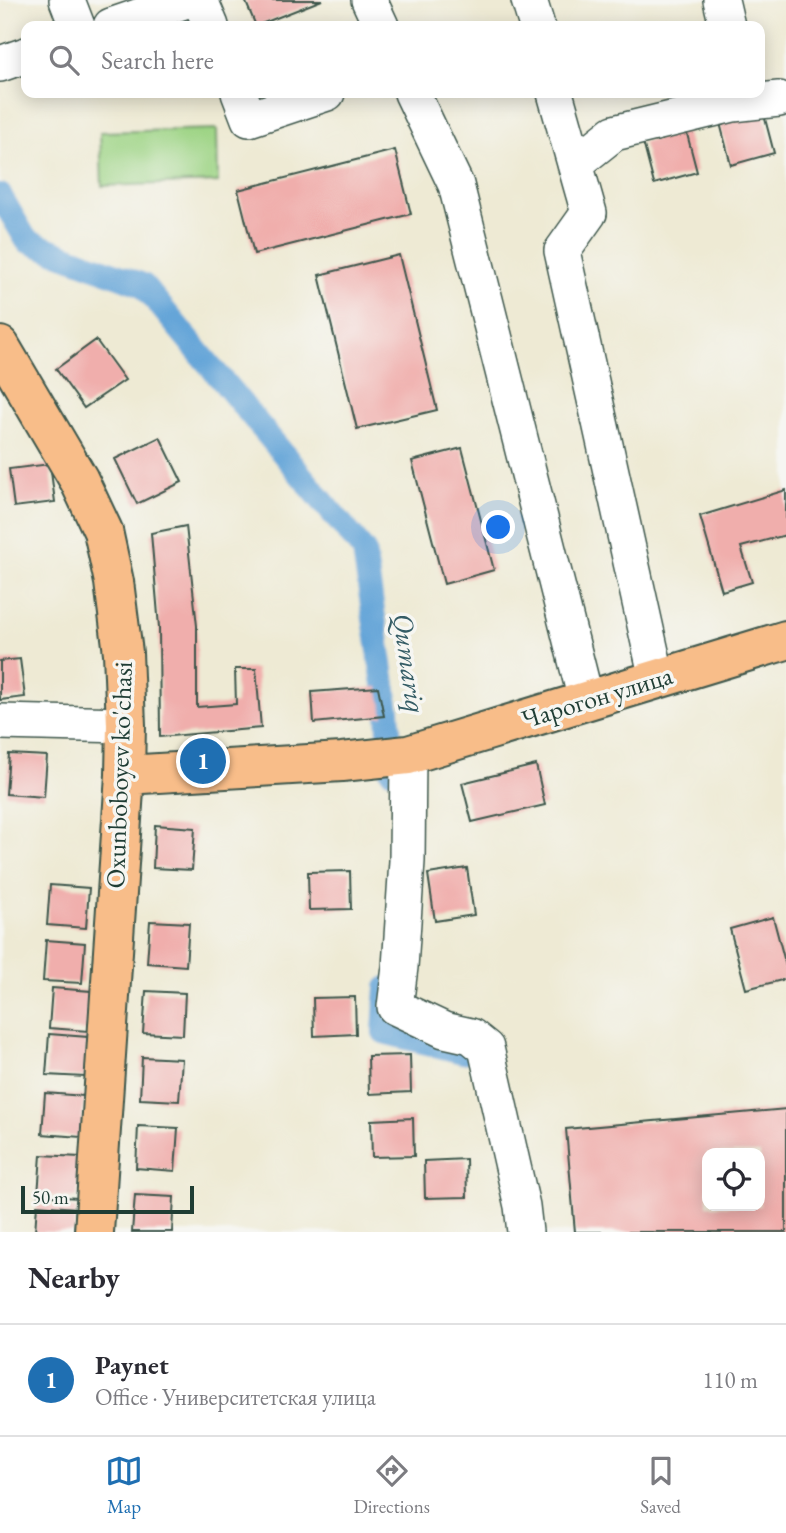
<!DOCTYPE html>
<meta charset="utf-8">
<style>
body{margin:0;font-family:"EB Garamond",serif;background:#f2f2f3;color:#2b2b33}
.controls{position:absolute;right:21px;bottom:21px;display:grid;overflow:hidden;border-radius:14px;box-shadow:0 4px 18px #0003}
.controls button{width:63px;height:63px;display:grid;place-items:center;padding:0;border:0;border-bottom:2px solid #e1e1e2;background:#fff;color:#2b2b33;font:35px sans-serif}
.scale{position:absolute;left:21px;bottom:18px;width:173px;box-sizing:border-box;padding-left:7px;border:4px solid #1f3d34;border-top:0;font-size:19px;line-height:24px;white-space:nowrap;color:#1f3d34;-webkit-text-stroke:5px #f6f6f2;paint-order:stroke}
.you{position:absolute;left:499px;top:528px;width:24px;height:24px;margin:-18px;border:5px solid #fff;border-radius:50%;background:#1a73e8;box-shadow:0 0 0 10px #1a73e833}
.badge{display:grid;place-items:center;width:46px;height:46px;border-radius:50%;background:#1f6fb2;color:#fff;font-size:23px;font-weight:700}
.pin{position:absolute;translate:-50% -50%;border:4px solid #fff;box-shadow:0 2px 7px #0006}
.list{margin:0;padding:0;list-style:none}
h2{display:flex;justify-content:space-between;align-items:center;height:91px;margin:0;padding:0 28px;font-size:30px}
h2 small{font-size:23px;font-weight:400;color:#7c7c81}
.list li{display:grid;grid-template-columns:46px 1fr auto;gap:21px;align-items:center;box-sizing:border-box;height:112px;padding:0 28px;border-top:2px solid #e1e1e2}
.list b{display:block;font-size:26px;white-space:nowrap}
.list p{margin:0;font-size:23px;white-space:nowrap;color:#7c7c81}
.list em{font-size:23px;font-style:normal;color:#7c7c81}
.icon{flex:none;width:38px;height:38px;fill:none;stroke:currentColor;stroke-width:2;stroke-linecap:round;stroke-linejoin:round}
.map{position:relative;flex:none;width:786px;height:1232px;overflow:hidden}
.search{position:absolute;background:#fff;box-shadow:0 4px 18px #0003;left:21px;right:21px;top:21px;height:77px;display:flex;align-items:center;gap:18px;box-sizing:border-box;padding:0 24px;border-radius:14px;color:#7c7c81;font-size:26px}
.sheet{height:203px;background:#fff}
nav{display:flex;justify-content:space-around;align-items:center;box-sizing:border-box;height:98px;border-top:2px solid #e1e1e2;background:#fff;font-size:19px;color:#7c7c81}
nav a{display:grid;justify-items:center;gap:4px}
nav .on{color:#1f6fb2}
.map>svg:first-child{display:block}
.green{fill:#9ed485;stroke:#5e885c;stroke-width:2}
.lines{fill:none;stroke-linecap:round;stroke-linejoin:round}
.canal{stroke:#65a5d8;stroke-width:24}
.building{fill:#f0aeac;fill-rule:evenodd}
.minor-casing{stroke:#3e574c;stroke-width:38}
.major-casing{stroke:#3e574c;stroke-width:42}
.minor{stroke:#fff;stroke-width:35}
.major{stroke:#f8bd89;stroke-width:38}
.labels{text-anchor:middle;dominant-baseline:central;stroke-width:7;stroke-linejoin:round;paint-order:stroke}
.street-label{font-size:26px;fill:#1f3d34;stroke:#f6f6f2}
.water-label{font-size:28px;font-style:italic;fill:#345c65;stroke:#f6f6f2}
</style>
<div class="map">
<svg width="786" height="1232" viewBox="0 0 786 1232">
<rect width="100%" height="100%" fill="#f6f6f2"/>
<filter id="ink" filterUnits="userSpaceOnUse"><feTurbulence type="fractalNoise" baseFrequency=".0143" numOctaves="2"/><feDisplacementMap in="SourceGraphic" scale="14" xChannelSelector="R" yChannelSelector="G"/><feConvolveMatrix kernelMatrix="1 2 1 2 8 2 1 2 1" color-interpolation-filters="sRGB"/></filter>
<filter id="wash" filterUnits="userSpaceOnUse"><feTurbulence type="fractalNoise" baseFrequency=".00686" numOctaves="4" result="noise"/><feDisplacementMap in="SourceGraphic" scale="28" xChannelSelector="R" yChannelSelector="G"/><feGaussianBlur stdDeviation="1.57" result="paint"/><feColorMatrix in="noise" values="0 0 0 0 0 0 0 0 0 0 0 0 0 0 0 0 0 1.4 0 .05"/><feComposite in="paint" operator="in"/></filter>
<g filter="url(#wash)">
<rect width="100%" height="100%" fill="#eeead4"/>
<path class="green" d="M217 129 218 182 102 186 100 132Z"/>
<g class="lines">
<path class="canal" d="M0 195 27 241 143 285 364 551 388 711 391 770
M387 988 384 1032 463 1052"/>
</g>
<g id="blocks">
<path class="building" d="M245 0H322L256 26Z
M763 111 774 153 731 165 720 123Z
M686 130 697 172 654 184 643 142Z
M395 150 411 214 254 254 238 190Z
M399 255 437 410 357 429 319 275Z
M96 340 125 380 84 408 56 369Z
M160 437 182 482 137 504 115 459Z
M462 448 494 570 444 584 412 461Z
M50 464 55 502 14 507 9 469Z
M786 490V535L741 547 752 582 722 591 700 516Z
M186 526 197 626V707L236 704 235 669H256L261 728 160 737 159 627 151 533Z
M20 659 25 697 0 700V661Z
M378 687 384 716 314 723 312 692Z
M9 754 47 756 44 797 6 794Z
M536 765 545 805 472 822 462 783Z
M155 825 195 828 192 870 153 868Z
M467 868 474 915 435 921 428 874Z
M350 871 351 909 309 910 308 872Z
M50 885 89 888 86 928 47 925Z
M773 917 786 966V979L746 989 730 929Z
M150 921 189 923 186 966 147 963Z
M46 940 85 943 82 983 43 981Z
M52 988 91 991 88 1031 49 1028Z
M146 991 185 993 183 1035 143 1033Z
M355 997 356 1034 314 1036 313 998Z
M49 1034 88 1037 85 1077 46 1075Z
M410 1055 411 1092 369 1094 368 1056Z
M142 1057 182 1059 179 1101 140 1099Z
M45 1093 84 1096 81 1137 42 1134Z
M786 1109V1232H575L566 1129ZM707 1153H760V1206H707Z
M413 1118 414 1156 372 1157 371 1120Z
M138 1126 178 1128 175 1171 136 1168Z
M41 1155 80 1157 77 1198 38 1195Z
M466 1159 467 1197 425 1198 424 1161Z
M135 1195 174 1197 172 1232H132Z
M37 1205 76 1208 74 1232H35Z"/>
</g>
</g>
<g filter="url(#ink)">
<use href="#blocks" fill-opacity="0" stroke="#3e574c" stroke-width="2"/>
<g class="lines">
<defs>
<path id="minor" d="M67 0 77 26
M200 0 211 26
M369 0 381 26
M529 0 537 26
M721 0 727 26
M111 26 187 0
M0 64 26 55
M239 93 249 119 327 93
M412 93 456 185 586 700
M555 93 589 213 562 251 657 679
M575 164 614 133 733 104 779 99
M0 722 126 725
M408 755 407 861 400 967 395 1007 444 1030 471 1036 486 1048 522 1206 525 1232"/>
<path id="major" d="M0 346 79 480 103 531 114 582 123 653 126 725 125 775 94 1232
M125 775 342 762 408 755 786 640"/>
</defs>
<use href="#minor" class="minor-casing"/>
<use href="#major" class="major-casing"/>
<use href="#minor" class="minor"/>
<use href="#major" class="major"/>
</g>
</g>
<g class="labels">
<g class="street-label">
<text transform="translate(597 697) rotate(-17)">Чарогон улица</text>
<text transform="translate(119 775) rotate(-88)">Oxunboboyev ko'chasi</text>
</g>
<g class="water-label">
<text transform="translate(410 663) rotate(82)">Qumariq</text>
</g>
</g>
</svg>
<div class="controls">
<button><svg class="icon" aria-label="locate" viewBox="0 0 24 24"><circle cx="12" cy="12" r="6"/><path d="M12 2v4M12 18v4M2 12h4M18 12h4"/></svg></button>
</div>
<div class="scale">50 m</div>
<div class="you"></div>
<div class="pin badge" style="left:203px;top:761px">1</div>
<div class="search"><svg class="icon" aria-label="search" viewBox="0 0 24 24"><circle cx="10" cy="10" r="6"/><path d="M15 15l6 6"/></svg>Search here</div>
</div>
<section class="sheet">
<h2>Nearby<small></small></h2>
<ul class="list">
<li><span class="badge">1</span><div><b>Paynet</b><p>Office · Университетская улица</p></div><em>110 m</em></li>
</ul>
</section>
<nav>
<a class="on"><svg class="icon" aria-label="map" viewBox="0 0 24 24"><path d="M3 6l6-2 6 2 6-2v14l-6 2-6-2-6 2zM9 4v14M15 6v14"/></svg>Map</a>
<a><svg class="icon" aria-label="directions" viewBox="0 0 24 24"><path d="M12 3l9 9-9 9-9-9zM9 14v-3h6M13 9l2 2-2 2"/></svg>Directions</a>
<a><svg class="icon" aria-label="saved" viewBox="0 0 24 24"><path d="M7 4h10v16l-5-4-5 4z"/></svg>Saved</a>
</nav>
